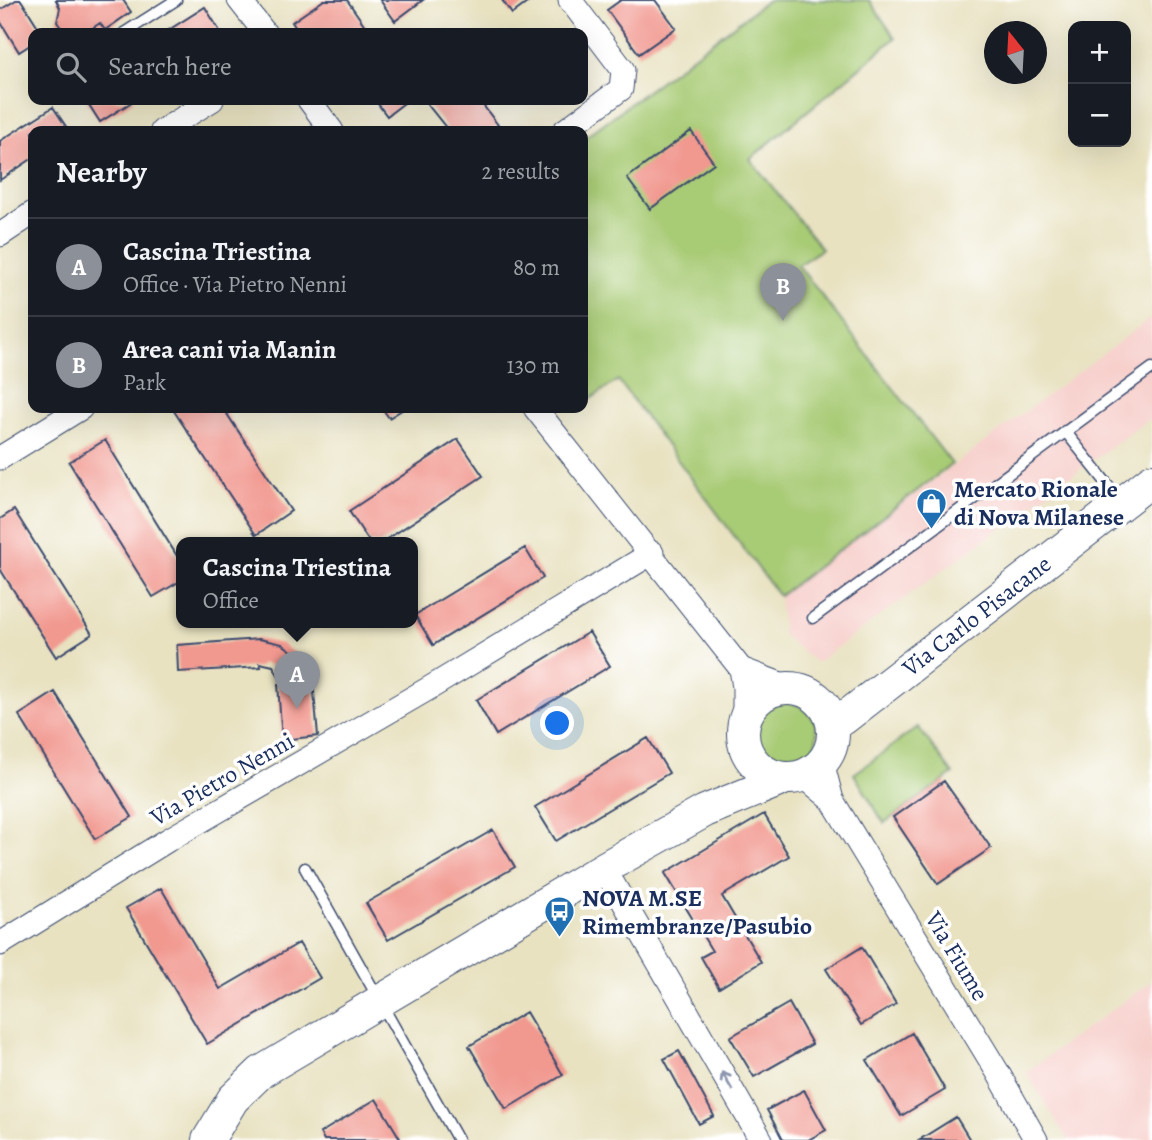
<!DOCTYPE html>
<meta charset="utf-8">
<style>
body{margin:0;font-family:Alegreya,serif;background:#20242c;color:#f1f3f6}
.controls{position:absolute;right:21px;top:21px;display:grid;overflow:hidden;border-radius:14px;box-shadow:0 7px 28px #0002}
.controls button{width:63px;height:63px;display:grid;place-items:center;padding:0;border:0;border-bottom:2px solid #363941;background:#171b24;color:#f1f3f6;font:35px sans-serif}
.compass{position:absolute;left:984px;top:21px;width:63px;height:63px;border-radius:50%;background:#171b24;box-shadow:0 7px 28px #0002;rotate:342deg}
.you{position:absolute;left:558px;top:724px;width:24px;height:24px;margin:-18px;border:5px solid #fff;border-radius:50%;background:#1a73e8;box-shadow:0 0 0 10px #1a73e833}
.badge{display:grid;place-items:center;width:46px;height:46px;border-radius:50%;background:#8c9099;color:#fff;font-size:23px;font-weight:700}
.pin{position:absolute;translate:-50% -58px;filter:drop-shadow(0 2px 4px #0008)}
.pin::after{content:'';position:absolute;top:37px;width:24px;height:21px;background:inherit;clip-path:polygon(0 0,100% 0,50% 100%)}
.popup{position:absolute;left:176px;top:537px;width:242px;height:91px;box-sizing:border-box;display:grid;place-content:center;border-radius:14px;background:#171b24;filter:drop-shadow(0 2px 5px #0005);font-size:23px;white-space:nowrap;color:#9ea1a6}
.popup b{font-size:26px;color:#f1f3f6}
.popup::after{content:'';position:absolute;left:50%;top:100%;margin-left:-14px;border:14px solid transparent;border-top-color:#171b24}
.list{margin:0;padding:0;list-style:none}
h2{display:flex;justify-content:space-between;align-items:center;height:91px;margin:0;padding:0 28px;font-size:30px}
h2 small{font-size:23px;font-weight:400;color:#9ea1a6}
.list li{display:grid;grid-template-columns:46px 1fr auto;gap:21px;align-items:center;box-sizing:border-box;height:98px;padding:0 28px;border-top:2px solid #363941}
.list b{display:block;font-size:26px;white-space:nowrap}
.list p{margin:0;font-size:23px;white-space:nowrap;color:#9ea1a6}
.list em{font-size:23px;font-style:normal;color:#9ea1a6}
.icon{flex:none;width:38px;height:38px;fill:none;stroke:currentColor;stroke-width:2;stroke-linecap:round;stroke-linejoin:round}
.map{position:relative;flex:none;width:1152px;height:1140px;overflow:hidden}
.search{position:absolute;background:#171b24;box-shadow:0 7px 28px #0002;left:28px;top:28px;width:560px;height:77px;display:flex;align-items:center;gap:18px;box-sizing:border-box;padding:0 24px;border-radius:14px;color:#9ea1a6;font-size:26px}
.panel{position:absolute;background:#171b24;box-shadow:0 7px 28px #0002;left:28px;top:126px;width:560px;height:287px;border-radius:14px}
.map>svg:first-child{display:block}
.built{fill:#f7d0cc}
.green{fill:#a8cb74;stroke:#627d69;stroke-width:2}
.building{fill:#f1988f}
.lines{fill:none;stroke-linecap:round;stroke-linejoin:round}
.lane-casing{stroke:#3a4a6d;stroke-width:13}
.street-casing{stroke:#3a4a6d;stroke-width:25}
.secondary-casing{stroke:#3a4a6d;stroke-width:34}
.lane{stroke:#fff;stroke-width:10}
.street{stroke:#fff;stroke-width:23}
.secondary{stroke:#fff;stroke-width:32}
.oneway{stroke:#8d97ae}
.labels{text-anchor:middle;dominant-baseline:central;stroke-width:7;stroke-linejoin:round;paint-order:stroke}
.poi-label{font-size:24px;font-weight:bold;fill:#1b2f5e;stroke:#fff;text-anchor:start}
.street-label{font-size:24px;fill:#1b2f5e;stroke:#fff}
</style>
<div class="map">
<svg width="1152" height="1140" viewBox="0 0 1152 1140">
<rect width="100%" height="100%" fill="#fff"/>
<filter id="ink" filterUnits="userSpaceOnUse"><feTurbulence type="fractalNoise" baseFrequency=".0143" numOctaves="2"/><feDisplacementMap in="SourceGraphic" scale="14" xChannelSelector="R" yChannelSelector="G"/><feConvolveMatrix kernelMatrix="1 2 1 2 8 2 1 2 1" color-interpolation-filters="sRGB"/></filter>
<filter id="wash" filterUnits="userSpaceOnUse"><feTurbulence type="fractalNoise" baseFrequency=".00686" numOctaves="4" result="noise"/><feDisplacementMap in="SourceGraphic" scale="28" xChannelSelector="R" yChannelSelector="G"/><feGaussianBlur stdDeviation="1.57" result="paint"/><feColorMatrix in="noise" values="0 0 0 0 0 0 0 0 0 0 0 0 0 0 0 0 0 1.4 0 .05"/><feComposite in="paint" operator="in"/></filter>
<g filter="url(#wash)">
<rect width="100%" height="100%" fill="#e8e2c1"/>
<path class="built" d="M1152 317V417L816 663 783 635 779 596Z
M1152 981V1140H1068L1026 1072Z"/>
<path class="green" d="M768 0H869L895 38 750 159 822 249 798 265 952 464 779 596 618 380 583 404V139Z
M755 734a31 31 0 1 1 62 0a31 31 0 1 1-62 0Z
M918 727 953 774 884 823 854 774Z"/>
<g id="blocks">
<path class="building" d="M16 0H21L42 33H33V43L19 52 0 21V10Z
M56 0H123L131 12 105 30 100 23 85 33H65L57 22 60 8Z
M324 0H347L370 33H299L292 22Z
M380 0H423L395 21Z
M502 0H531L512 14Z
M621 0H655L676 28 639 54 607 10Z
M205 7 221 33H164Z
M86 100H135L100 122Z
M375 100H408L387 116Z
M424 100H479L498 125 490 131H443L447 129Z
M53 107 69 131H33V158L0 180V141Z
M691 131 714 163 650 209 627 178Z
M172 408H223L291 511 256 535Z
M382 408H405L389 418Z
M458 439 483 476 381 543H370L349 511Z
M105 440 182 564V580L153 597 69 462Z
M14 510 92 634 56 657 0 569V519Z
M525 548 543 578 433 645 415 615Z
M589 632 610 666 496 735 476 700Z
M259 639 282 644 300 657 308 681H313L318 736 282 740 278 684 283 683 273 666 260 663 261 667 178 672 177 645Z
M55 692 132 817 95 839 19 715Z
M648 738 669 773 556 841 535 807Z
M944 781 991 848 938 884 893 817Z
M764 814 789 856 722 896 761 962 719 988 701 957 712 951 665 873Z
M493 830 515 867 388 940 366 903Z
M161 888 220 989 299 943 320 978 207 1044 126 908Z
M862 947 896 1004 861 1025 826 969Z
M789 1003 812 1044 754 1077 730 1037Z
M526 1012 563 1075 506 1109 469 1046Z
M912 1033 945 1090 901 1116 867 1060Z
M679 1051 714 1116 699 1124 664 1059Z
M804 1090 826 1130 808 1140H783L767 1110Z
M376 1099 401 1140H324L320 1133Z
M956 1117 970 1140H919Z"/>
</g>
</g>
<g filter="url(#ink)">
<use href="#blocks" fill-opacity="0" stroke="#3a4a6d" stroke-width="2"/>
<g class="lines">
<defs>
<path id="lane" d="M124 33 176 0
M1065 431 1120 500
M813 618 1152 368
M305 868 458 1140"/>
<path id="street" d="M239 0 265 33
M309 100 332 131
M162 131 212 100
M564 131 621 89 623 70 570 0
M0 235 33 213
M535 408 741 669 788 687
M0 458 81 408
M741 669 744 687V722
M822 762 832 800
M802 775 832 800 997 1071 1036 1140
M604 868 761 1140
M0 944 168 840 433 686 652 553"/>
<g id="secondary">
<circle cx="788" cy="733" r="45"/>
<path id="s1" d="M832 721 843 719 1152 480"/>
<path d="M208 1140 233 1099 261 1072 604 868 705 811 786 778"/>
</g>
</defs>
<use href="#lane" class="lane-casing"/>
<use href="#street" class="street-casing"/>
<use href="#secondary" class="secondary-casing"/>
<use href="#lane" class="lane"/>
<use href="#street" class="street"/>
<use href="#secondary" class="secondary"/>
</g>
<defs><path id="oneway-shaft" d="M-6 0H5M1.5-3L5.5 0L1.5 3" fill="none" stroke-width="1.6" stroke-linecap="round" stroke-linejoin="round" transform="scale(1.75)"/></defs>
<use class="oneway" href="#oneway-shaft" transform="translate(727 1081) rotate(-120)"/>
</g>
<defs>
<symbol id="shop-pin" viewBox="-11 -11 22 30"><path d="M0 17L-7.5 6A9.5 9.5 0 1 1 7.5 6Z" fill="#1f6fb2" stroke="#fff"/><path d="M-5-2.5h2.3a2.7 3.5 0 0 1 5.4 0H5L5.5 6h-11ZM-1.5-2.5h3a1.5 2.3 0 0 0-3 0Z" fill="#fff"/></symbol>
<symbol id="bus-pin" viewBox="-11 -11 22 30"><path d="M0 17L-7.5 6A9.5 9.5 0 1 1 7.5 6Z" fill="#1f6fb2" stroke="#fff"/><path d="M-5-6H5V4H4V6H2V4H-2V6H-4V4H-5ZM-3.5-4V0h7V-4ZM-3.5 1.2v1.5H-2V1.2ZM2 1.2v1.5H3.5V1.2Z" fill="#fff"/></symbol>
</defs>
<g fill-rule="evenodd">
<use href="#shop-pin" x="914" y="486" width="35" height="47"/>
<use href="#bus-pin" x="542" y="894" width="35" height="47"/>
</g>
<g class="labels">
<g class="poi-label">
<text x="954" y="489">Mercato Rionale<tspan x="954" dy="28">di Nova Milanese</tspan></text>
<text x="582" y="898">NOVA M.SE<tspan x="582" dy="28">Rimembranze/Pasubio</tspan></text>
</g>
<g class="street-label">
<text stroke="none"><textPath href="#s1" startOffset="180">Via Carlo Pisacane</textPath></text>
<text transform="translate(222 779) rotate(-30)">Via Pietro Nenni</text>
<text transform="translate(957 956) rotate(59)">Via Fiume</text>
</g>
</g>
</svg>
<div class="controls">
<button>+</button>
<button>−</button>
</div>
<svg class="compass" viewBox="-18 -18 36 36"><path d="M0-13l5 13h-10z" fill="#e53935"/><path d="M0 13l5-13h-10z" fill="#9ea1a6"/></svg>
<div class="you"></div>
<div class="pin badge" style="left:297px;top:709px">A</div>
<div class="popup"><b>Cascina Triestina</b>Office</div>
<div class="pin badge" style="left:783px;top:321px">B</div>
<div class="search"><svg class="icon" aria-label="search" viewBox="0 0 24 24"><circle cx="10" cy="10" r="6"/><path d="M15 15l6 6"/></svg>Search here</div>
<section class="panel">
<h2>Nearby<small>2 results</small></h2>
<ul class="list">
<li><span class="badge">A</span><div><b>Cascina Triestina</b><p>Office · Via Pietro Nenni</p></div><em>80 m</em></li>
<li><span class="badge">B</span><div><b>Area cani via Manin</b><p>Park</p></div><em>130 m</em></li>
</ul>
</section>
</div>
